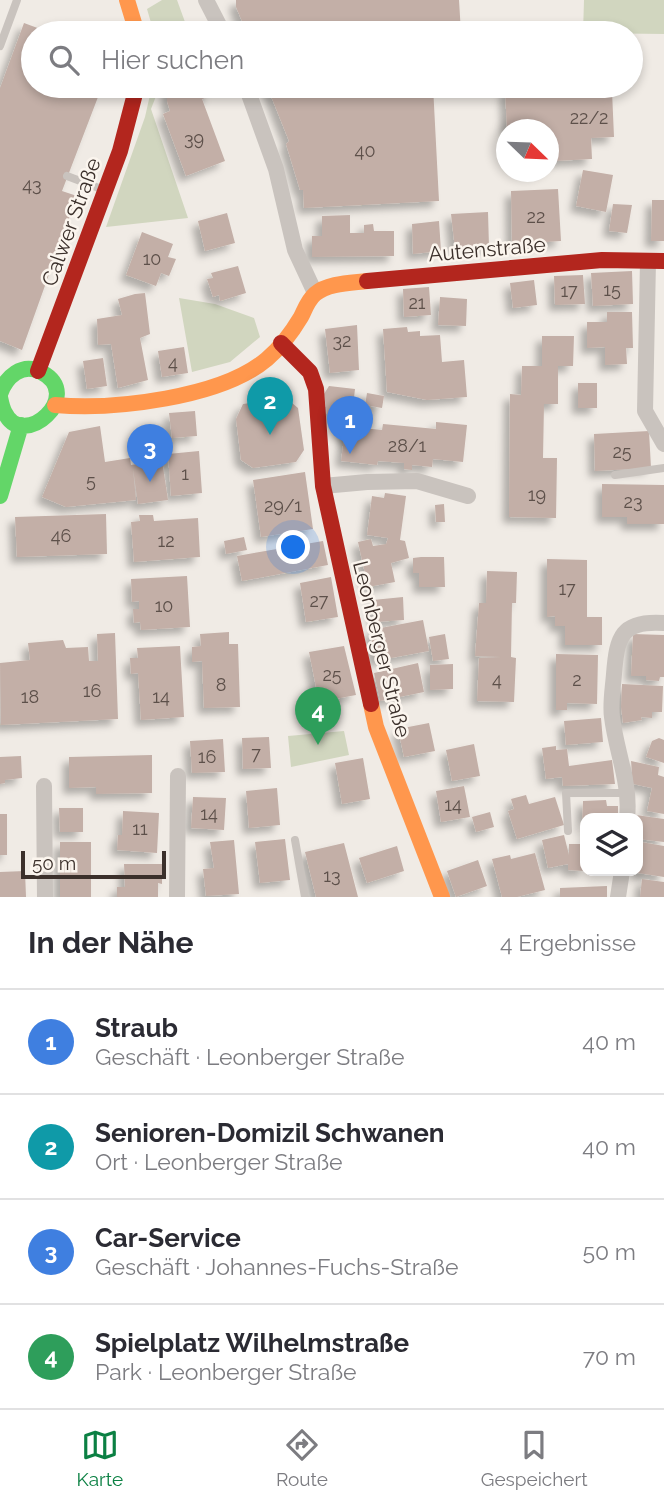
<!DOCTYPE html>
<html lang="de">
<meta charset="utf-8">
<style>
body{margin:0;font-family:Raleway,sans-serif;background:#f2f2f3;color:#2b2b33}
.controls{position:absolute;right:21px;bottom:21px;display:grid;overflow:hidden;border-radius:14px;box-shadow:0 4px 10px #0003}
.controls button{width:63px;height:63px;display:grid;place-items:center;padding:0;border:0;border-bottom:2px solid #e1e1e2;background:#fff;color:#2b2b33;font:35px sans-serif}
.compass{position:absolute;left:496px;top:119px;width:63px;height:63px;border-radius:50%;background:#fff;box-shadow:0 4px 10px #0003;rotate:113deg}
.scale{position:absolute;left:21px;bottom:18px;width:145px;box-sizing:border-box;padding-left:7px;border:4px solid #3b302b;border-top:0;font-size:19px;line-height:24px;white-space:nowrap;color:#3b302b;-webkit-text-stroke:5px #fbf5ee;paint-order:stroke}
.you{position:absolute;left:294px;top:548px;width:24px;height:24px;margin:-18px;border:5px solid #fff;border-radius:50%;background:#1a73e8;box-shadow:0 0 0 10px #1a73e833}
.badge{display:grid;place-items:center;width:46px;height:46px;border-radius:50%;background:#0b8043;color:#fff;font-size:23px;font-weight:700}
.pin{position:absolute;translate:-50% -58px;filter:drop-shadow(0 2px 4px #0008)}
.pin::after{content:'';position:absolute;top:37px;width:24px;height:21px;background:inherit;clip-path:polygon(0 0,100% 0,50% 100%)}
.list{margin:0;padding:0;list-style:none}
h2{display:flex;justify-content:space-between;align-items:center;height:91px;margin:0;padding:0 28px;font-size:30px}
h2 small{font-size:23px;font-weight:400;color:#7c7c81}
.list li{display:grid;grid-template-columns:46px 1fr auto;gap:21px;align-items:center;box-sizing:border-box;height:105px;padding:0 28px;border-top:2px solid #e1e1e2}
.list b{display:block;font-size:26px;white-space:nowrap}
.list p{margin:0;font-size:23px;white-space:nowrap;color:#7c7c81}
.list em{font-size:23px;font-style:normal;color:#7c7c81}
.icon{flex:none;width:38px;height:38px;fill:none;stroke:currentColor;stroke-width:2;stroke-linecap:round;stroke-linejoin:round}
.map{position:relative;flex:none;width:664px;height:897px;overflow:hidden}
.search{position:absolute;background:#fff;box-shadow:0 4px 10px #0003;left:21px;right:21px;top:21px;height:77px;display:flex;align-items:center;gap:18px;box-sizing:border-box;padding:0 24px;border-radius:38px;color:#7c7c81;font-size:26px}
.sheet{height:511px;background:#fff}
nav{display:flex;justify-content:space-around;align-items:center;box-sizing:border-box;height:98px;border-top:2px solid #e1e1e2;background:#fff;font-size:19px;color:#7c7c81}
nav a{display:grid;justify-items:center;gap:4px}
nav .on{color:#0b8043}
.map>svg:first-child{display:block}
.green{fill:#d1d6bf}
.building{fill:#c3afa7;filter:url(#shadow)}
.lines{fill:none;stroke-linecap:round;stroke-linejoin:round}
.lane{stroke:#c9c3be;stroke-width:8}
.street{stroke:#c9c3be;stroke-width:16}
.fast{stroke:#63d668;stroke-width:16}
.slow{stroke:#ff974d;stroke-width:16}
.jam{stroke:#b3261e;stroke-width:16}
.labels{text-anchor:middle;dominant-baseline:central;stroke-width:5;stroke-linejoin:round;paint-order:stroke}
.number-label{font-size:18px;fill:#5d504a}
.street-label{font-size:21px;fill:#3b302b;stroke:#fbf5ee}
</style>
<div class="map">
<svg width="664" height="897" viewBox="0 0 664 897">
<defs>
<filter id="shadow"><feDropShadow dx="-6" dy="6" stdDeviation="3.5" flood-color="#0004"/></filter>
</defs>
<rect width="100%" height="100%" fill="#f0ebe5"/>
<path class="green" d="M162 0H177L189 33H154L147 9Z
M584 0H664V34L583 33Z
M152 86H160L151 109 188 218 106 227 145 117Z
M179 298 215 304 254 318 260 337 230 362 192 372Z
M344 731 349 755 291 767 288 736Z"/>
<path class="building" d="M236 0H459L461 33H247L236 7Z
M24 23 51 33H33V86H98V97L62 191 77 196 22 350 0 341V88Z
M167 86H207L211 96 202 99 225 161 186 176 163 114 170 111 167 101Z
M267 86H433L439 201 304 208 303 190H300L286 144 289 141Z
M517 88V95L612 91 614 137 591 138 592 159 554 161 553 137H549V130H507L505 89Z
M583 170 613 175 606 212 576 206Z
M558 189 561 241 512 244 511 191Z
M652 200H664V241H651Z
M613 204 632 205 627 233 609 231Z
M488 212 489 247 455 249 451 214Z
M227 213 235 243 205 251 198 221Z
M350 215V233H364V225L373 224 374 231H394V256L312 257V236H322V216Z
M439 221 441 251 413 254 412 224Z
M142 232 173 244 168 257 176 259 169 276 161 273 156 286 126 275Z
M238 266 246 293 220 301 219 295 213 297 207 279 213 278 211 273Z
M632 271 633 304 593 306 591 273Z
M583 275 585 304 555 305 554 276Z
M534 280 537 305 513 308 510 283Z
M429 287 431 315 404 317 403 289Z
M145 293 150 334 140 338 148 380 118 388 111 344 98 345 97 319 122 315 118 299 135 294Z
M440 297 467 299 466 326 438 325Z
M607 312H632L633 348H626L627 364 605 365V347L587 348V322H607Z
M357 325 359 370 330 373 325 329Z
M407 327 408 332 420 331V336L440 335 442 362 464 360 467 397 427 400 387 392 383 329Z
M542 336H574L573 366H558V404H544L543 458H557L556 518 509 517 510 394 521 395 522 366H542Z
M184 347 188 373 162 377 158 351Z
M103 358 107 386 87 389 83 361Z
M578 383H597V408H578Z
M329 386 355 389 352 415 364 416 362 428 382 430 383 424 436 429V422L467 425 463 462 433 459 432 467 412 465V470L404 469V463L378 461 377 465 341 461 347 415 327 414 324 394Z
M367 393 384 396 382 408 365 405Z
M286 398 298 408 304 450 296 462 253 468 241 460 236 419 243 404Z
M195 411 197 436 172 438 169 413Z
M100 426 105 462 130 458 131 465 162 460 168 500 138 504 133 469 136 500 66 507 42 497 69 432Z
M649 431 651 468 595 471 594 434Z
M199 451 202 493 171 496 168 454Z
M305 472 313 529 261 537 253 480Z
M602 484 664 485V524H627V517H602Z
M385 493 406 496 400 540 405 541 409 558 391 563 395 582 368 587 358 542 371 539 373 546 386 544 388 538 367 535 372 496 384 498Z
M444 504 445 522H436L435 505Z
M106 514 107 554 17 557 15 517Z
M139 515H153L154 521 198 518 200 557 134 562 131 522 140 521Z
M244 537 247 550 226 554 224 541Z
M323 541 328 565 242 581 237 556Z
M421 557H444L445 587H419V573H413V558Z
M547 559 587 560V617H602V645H565V626H555V616L547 617Z
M487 571 517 572 516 603H512L511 657 516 658 514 702 477 701 479 658 501 657 475 656 479 603H486Z
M187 576 190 627 141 630 140 622 134 623 133 609H139V601L132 602 131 579Z
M331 577 338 617 306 622 300 583Z
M403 597 404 620 375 622 373 600Z
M423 620 429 651 375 661 370 630Z
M229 632V644H238L240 707 204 708 202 661 192 662V647L201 646 200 634Z
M115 633 118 719 1 725 0 663 30 660 28 643 63 640 66 648 88 647 89 661H98L97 634Z
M445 634 449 659 433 661 429 637Z
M633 634 664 635V677H660L659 681 646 680V676H631Z
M180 646 184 717 141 720 138 673 131 674 130 658H138L137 648Z
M344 646 356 695 319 702 309 652Z
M556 654 598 655 597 704 567 703V710H556Z
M418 663 424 692 380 701 374 673Z
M453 664V689L430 690V665Z
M622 684 663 686 662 712H652V718L641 717 642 720 623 723 621 707Z
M601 718 603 742 566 745 564 721Z
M429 723 435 751 404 757 398 729Z
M269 737 271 768 243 769 242 738Z
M659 738 664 740V763L646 757 652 741Z
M223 739 225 772 192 773 190 741Z
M474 744 480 776 452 781 446 750Z
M556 746V750L567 749 569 766 612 760 615 784 563 786 562 777 546 779 542 748Z
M152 755V793L96 794V787L69 788V757Z
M21 756 22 778 5 780V783L0 784V757Z
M363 758 370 799 342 804 335 763Z
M631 761 659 767 658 775 664 777V814L647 811 652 788 633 784Z
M464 786 470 817 441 822 436 791Z
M277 788 280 825 249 828 246 791Z
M526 795 529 804 555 797 564 825 517 839 508 811 514 809 511 799Z
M193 797 226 798 224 830 191 828Z
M606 800 607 806H618V818H585V827H582L583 801Z
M59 808H83V832H60Z
M123 811 159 813 157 853 117 850 118 835H122Z
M490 812 494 827 476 832 472 817Z
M0 814H7V855H0Z
M636 815 664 819V842L638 839V818H635Z
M564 835 569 855V844H585V871L568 870V864L548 868 542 840Z
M285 839 290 880 260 883 255 842Z
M234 840 239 894 206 896 203 869 214 868 210 842Z
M60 842H91V897H60Z
M641 842 664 846V877L638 873Z
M344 843 358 897H316L305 852Z
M397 846 404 871 367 883 359 858Z
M535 853 545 890 517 897H502L492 859 510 855 511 859Z
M478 860 487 886 456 897 447 871Z
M124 864H162V884L158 883V897H117V887H125Z
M25 871 26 897H0V872Z
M642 879 664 882V897H640Z
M607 886V897H560V888Z"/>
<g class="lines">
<path class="lane" d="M0 46 17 0
M67 176 104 190
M615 475 664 468
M568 831 566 793H627
M295 840 305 897"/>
<path class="street" d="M206 0 223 33
M246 86 276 169 295 250 315 293
M648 261 645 411 664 444
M323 486 367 482 417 481 468 496
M44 786 45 897
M627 818C631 784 616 751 612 717 610 704 613 688 614 674 617 637 621 620 664 623
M177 897 178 776
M618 897 622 871"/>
<path class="fast" d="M0 394C6 377 22 362 41 372 86 395 23 451 5 413 2 408 1 402 0 397
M0 496 21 425"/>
<path class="slow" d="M127 0 137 33
M55 405C114 410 221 398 267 359 280 348 292 332 301 317 305 309 308 300 315 294 328 283 351 283 367 281
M371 704 376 727 442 897"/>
<path class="jam" d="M367 281 602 260 664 261
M281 343 310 372 316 389 323 486 371 704
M38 371 120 151 137 86"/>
</g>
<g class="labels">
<g class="number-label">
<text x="589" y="117">22/2</text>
<text x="194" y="138">39</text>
<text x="365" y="150">40</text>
<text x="32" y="184">43</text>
<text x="536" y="216">22</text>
<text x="152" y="258">10</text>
<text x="612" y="289">15</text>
<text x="569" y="290">17</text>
<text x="417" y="302">21</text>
<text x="342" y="340">32</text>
<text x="173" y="362">4</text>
<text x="407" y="445">28/1</text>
<text x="622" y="451">25</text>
<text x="185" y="473">1</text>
<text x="91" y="480">5</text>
<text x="537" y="494">19</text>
<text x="633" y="501">23</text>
<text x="283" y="505">29/1</text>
<text x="61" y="535">46</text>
<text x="166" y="540">12</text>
<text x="567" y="588">17</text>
<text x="319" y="600">27</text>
<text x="164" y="605">10</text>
<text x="332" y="674">25</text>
<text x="497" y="679">4</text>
<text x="577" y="679">2</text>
<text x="221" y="684">8</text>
<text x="92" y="690">16</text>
<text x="30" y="696">18</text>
<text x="161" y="696">14</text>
<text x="256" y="753">7</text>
<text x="207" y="756">16</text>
<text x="453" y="804">14</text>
<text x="209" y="813">14</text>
<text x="140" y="828">11</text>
<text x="332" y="875">13</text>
</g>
<g class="street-label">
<text transform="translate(71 222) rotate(-70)">Calwer Straße</text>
<text transform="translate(487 249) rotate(-5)">Autenstraße</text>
<text transform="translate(382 649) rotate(76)">Leonberger Straße</text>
</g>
</g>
</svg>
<div class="controls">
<button><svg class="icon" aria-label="layers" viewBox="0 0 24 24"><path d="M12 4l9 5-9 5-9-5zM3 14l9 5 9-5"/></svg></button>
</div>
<svg class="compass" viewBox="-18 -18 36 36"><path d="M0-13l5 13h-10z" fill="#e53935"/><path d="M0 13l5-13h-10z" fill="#7c7c81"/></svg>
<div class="scale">50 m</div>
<div class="you"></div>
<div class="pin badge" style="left:350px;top:454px;background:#3f7fe0">1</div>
<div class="pin badge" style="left:270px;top:435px;background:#0f9aa8">2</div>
<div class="pin badge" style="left:150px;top:482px;background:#3f7fe0">3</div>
<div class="pin badge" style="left:318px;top:745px;background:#2e9e5b">4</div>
<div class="search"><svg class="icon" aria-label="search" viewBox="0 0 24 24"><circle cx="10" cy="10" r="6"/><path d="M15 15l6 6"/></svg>Hier suchen</div>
</div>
<section class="sheet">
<h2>In der Nähe<small>4 Ergebnisse</small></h2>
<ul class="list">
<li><span class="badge" style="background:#3f7fe0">1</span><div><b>Straub</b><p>Geschäft · Leonberger Straße</p></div><em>40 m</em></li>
<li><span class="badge" style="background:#0f9aa8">2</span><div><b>Senioren-Domizil Schwanen</b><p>Ort · Leonberger Straße</p></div><em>40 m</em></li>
<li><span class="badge" style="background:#3f7fe0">3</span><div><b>Car-Service</b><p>Geschäft · Johannes-Fuchs-Straße</p></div><em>50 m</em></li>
<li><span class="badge" style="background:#2e9e5b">4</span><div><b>Spielplatz Wilhelmstraße</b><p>Park · Leonberger Straße</p></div><em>70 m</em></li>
</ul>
</section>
<nav>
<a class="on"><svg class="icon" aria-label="map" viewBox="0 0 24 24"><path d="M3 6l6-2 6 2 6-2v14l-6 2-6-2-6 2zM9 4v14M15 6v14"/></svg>Karte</a>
<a><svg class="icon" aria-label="directions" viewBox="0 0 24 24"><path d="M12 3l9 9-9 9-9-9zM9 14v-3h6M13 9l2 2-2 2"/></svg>Route</a>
<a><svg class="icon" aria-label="saved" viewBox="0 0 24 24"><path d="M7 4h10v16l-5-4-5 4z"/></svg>Gespeichert</a>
</nav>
